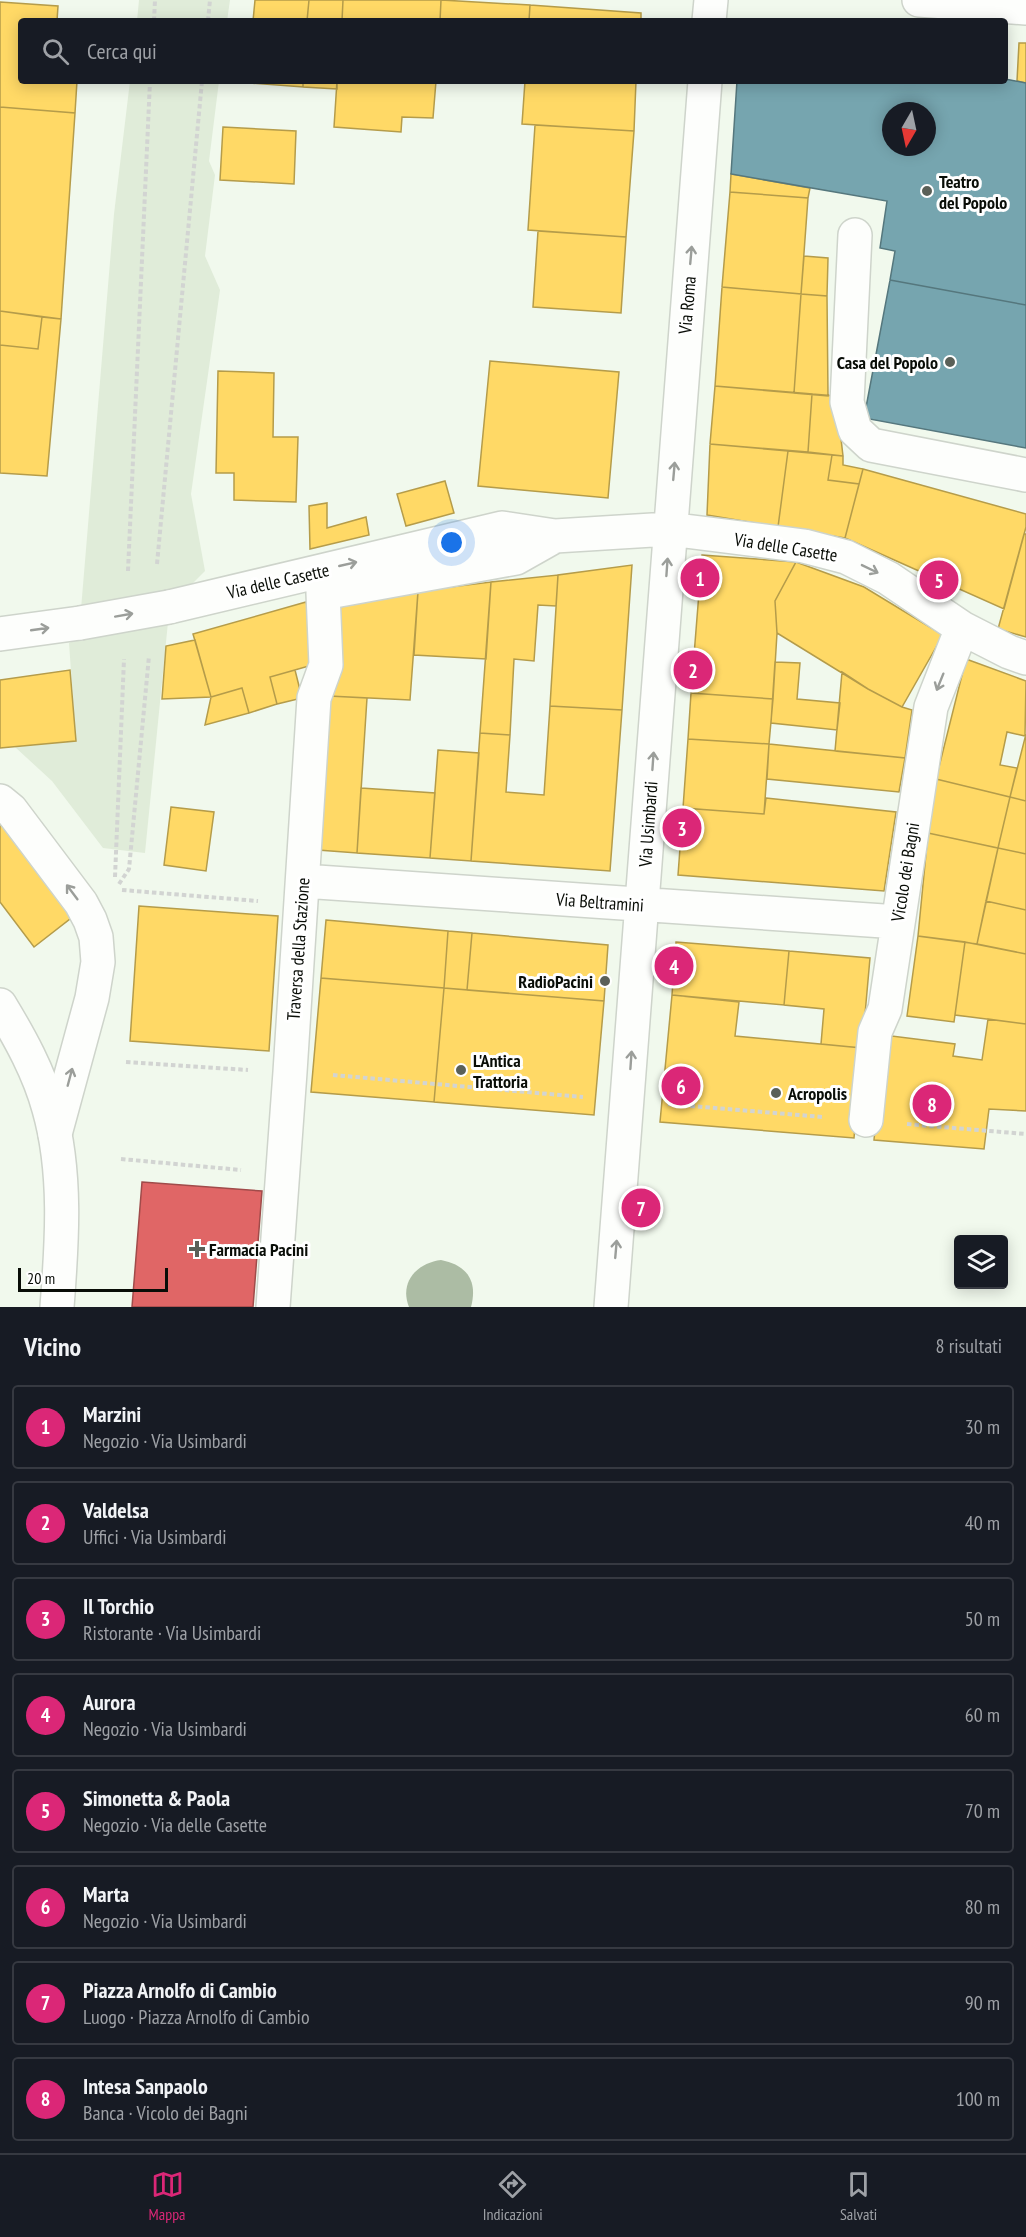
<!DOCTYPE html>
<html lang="it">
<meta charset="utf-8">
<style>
body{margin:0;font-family:"PT Sans Narrow",sans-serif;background:#20242c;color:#f1f3f6}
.controls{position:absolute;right:18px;bottom:18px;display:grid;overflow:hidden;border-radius:6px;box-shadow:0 3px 15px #0003}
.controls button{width:54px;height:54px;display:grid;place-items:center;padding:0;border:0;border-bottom:2px solid #363941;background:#171b24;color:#f1f3f6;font:30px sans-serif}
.compass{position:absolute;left:882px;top:102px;width:54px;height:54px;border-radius:50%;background:#171b24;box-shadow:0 3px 15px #0003;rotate:189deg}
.scale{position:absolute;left:18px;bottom:15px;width:150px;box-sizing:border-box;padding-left:6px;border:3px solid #090d07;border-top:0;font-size:16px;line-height:21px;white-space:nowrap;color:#090d07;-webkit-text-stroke:4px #fff;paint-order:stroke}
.you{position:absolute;left:452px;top:543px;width:21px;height:21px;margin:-15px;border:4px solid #fff;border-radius:50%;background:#1a73e8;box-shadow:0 0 0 9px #1a73e833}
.badge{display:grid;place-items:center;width:39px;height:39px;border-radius:50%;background:#db2777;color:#fff;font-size:20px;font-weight:700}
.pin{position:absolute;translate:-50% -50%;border:3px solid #fff;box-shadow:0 2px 6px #0006}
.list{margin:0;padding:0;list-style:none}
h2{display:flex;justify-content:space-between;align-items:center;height:78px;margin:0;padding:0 24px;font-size:26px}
h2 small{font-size:20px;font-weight:400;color:#9ea1a6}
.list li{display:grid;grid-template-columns:39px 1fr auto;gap:18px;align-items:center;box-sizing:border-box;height:84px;margin:0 12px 12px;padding:0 12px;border:2px solid #363941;border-radius:6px}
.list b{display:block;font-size:22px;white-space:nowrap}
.list p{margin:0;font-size:20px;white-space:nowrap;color:#9ea1a6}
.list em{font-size:20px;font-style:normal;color:#9ea1a6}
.icon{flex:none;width:33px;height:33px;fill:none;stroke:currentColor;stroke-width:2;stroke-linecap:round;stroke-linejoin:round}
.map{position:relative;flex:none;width:1026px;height:1307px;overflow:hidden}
.search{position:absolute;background:#171b24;box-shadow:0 3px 15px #0003;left:18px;right:18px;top:18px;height:66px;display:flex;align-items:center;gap:15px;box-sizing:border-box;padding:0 21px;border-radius:6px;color:#9ea1a6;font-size:22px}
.sheet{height:846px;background:#171b24}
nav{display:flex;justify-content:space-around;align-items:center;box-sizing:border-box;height:84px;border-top:2px solid #363941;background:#171b24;font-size:16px;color:#9ea1a6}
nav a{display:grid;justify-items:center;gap:3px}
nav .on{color:#db2777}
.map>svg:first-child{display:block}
.green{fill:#e0ecd9}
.water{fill:#acbca4}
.homes{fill:#ffd966;stroke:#b59c4a;stroke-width:1.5}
.shops{fill:#e06666;stroke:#a04b4a;stroke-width:1.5}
.public{fill:#76a5af;stroke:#55777d;stroke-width:1.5;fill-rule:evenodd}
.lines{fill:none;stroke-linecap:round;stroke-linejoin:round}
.minor-casing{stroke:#ced4cb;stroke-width:36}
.major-casing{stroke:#ced4cb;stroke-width:36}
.path{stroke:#d2d4d2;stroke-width:4;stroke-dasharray:4.5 3;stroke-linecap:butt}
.minor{stroke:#fdfefc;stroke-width:33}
.major{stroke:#fdfefc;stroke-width:33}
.minor-bridge-casing{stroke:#ced4cb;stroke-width:36;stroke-linecap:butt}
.minor-bridge{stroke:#fdfefc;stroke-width:33}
.oneway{stroke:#9b9e9a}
.poi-dot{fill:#5a6058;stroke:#fff;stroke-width:2}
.labels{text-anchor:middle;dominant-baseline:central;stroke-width:6;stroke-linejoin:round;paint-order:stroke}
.poi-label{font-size:18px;font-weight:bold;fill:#090d07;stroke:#fff;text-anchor:start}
.street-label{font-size:18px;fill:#090d07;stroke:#fff}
</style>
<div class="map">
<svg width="1026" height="1307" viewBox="0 0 1026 1307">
<rect width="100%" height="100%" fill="#f1f9ed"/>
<path class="green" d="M139 0H230L227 21H137Z
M130 81H219L209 161 215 175 205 256 220 290 191 494 205 571 189 587 81 609 114 214Z
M168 622 145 853 103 848 52 781 15 747 76 741 69 643 78 639Z"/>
<path class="water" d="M441 1260C467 1265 478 1281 471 1307H409C399 1282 417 1263 441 1260Z"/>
<path class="homes" d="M255 0H309L307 21H253Z
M309 0H343L342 21H307Z
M343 0H441L440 21H342Z
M441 0 530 5 529 21H440Z
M0 2 58 6 57 21H21V81H77L75 113 0 107Z
M530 5 641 13V21H529Z
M1019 43H1026V83L1017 81Z
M249 81H303V87L249 83Z
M303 81H337V89L303 87Z
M337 81H436L433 118 402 117 401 132 334 127Z
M525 81H636L634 131 522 124Z
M0 107 75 113 61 319 0 311Z
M535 125 634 131 626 237 528 230Z
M223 127 296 131 294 184 220 180Z
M731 174 810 188 808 198 730 192Z
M730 192 808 198 801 294 722 287Z
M538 231 626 237 621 313 533 307Z
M804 256 828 258 827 296 801 294Z
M722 287 801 294 794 393 715 386Z
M801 294 827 296 828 396 794 393Z
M0 311 42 317 38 349 0 345Z
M42 317 61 319 47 476 0 473V345L38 349Z
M490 361 619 372 608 498 478 486Z
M218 371 274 373 273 437H298L296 502 234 500V473H216Z
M715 386 812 394 808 452 710 444Z
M812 394 836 396 843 456 808 452Z
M710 444 788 451 778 527 707 515Z
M788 451 832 455 828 480 859 484 845 538 778 527Z
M832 455 843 456V465L863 469 859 484 828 480Z
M863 469 1026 514V527L1004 609 845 538Z
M445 481 454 513 406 526 397 494Z
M327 503V528L366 517 369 535 310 549 309 506Z
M1024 534H1026V637L998 629Z
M702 555 796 562 775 601 777 633 773 699 691 693Z
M796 562 864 587 943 635 902 707 868 689 777 633 775 601Z
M632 565 622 710 550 706 558 575Z
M558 575 556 606 538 605 534 661 514 659 510 735 480 733 491 582Z
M491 582 486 659 414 655 418 591Z
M418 591 410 700 329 696 333 601Z
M306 602 323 662 270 677 277 704 249 713 242 688 211 697 193 634Z
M195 640 211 697 162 699 166 646Z
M966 659 1026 681 1025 736 1007 732 1000 765 1017 768 1010 797 936 779Z
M775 662 800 663 797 699 840 703 837 730 771 723Z
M70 670 76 741 0 748V680Z
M295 670 302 698 277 704 270 677Z
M842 672 868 689 902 707 912 710 905 758 835 751Z
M242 688 249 713 205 725 211 697Z
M691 693 773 699 769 744 688 739Z
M329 696 367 698 357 853 318 850Z
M550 706 622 710 610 871 471 861 480 733 510 735 506 792 544 795Z
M1026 734V801L1010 797Z
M688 739 769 744 764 814 683 808Z
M769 744 905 758 899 792 767 779Z
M438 750 479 753 471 861 430 858Z
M936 779 1010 797 998 848 928 833Z
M361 788 435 793 430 858 357 853Z
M1010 797 1026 801V854L998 848Z
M766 798 896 812 884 891 678 875 683 808 764 814Z
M171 807 214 812 206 871 164 865Z
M0 817 75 915 34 947 0 902Z
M928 833 998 848 977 944 918 936Z
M998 848 1026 854V910L986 901Z
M986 901 1026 910V954L977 944Z
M139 906 278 916 269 1051 130 1041Z
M326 920 448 931 444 988 321 978Z
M448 931 472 933 467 990 444 988Z
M472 933 608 945 604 1001 467 990Z
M918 936 965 942 954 1022 907 1016Z
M676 942 789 951 784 1005 672 995Z
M965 942 1026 954V1024L955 1015Z
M789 951 870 958 862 1048 821 1044 824 1009 784 1005Z
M321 978 444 988 434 1102 311 1092Z
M444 988 604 1001 594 1115 434 1102Z
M672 995 739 1002 735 1036 862 1048 854 1138 660 1122Z
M988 1019 1026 1024V1111L989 1109 984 1149 874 1140 884 1035 955 1044 953 1056 982 1060Z"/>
<path class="shops" d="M142 1182 262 1191 253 1307H132Z"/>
<path class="public" d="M1005 79 1026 83V305L890 280 895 251 880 248 887 201 731 174 737 81H1005ZM891 111H927V147H891Z
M890 280 1026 305V448L864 418Z"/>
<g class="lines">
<defs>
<path id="minor" d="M919 0 1026 8
M709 21 711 0
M855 235 847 402 855 430 871 445 1026 475
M169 607 502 528 555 536 669 529 804 546 846 557 888 578 962 628 1009 652 1026 658
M0 634 80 623
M0 801 11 810 81 903 90 920 96 937 98 962 92 998 55 1134
M303 881 898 922
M866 1120 875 1032 885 1009 931 707 962 628
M273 1307 290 1072 314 698 326 665 323 593 516 558 555 536
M611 1307 705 81"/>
<path id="major" d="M0 1005C20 1038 39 1072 49 1109 67 1172 62 1243 57 1307"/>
</defs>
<use href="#minor" class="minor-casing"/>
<use href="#major" class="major-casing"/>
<path class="path" d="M154 21 155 0
M208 21 210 0
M157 564 202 81
M128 571 150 81
M115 877 124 659
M119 884 129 869 149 656
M122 890 258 901
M126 1062 248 1070
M333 1075 583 1097
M668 1104 822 1117
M907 1124 1026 1134
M121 1159 241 1170"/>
<use href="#minor" class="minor"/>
<use href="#major" class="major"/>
<defs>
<path id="minor-bridge" d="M80 623 169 607"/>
</defs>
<use href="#minor-bridge" class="minor-bridge-casing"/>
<use href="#minor-bridge" class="minor-bridge"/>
</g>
<defs><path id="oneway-shaft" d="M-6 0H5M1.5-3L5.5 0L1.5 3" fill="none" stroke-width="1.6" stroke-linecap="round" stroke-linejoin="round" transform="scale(1.5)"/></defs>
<g class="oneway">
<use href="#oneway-shaft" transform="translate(691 255) rotate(-85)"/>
<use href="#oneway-shaft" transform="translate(674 471) rotate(-85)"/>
<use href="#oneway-shaft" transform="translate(348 564) rotate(-13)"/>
<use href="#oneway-shaft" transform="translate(667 567) rotate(-86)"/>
<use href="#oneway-shaft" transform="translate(870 569) rotate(26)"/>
<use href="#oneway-shaft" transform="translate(124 615) rotate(-10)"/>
<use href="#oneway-shaft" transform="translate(40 629) rotate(-8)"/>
<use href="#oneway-shaft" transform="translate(940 682) rotate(112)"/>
<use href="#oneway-shaft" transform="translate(653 761) rotate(-86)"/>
<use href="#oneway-shaft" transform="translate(72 892) rotate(-127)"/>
<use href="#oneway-shaft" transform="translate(631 1060) rotate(-86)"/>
<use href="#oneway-shaft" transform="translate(70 1077) rotate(-75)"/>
<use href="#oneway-shaft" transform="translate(616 1249) rotate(-85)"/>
</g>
<g class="poi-dot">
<circle cx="927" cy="191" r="6"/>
<circle cx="950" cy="362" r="6"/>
<circle cx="605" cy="981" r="6"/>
<circle cx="461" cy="1070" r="6"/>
<circle cx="776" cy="1093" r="6"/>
<path d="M194 1240h6v6h6v6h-6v6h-6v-6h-6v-6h6z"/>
</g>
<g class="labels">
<g class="poi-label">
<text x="939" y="181">Teatro<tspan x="939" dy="21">del Popolo</tspan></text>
<text x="938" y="362" text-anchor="end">Casa del Popolo</text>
<text x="593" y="981" text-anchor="end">RadioPacini</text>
<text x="473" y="1060">L'Antica<tspan x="473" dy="21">Trattoria</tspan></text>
<text x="788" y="1093">Acropolis</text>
<text x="209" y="1249">Farmacia Pacini</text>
</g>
<g class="street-label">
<text transform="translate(687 305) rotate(-85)">Via Roma</text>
<text transform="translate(786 547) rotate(9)">Via delle Casette</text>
<text transform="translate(278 581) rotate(-13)">Via delle Casette</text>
<text transform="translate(648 824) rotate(-86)">Via Usimbardi</text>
<text transform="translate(905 872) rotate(-81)">Vicolo dei Bagni</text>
<text transform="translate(600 902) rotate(4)">Via Beltramini</text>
<text transform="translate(298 949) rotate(-86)">Traversa della Stazione</text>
</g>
</g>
</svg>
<div class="controls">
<button><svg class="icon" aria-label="layers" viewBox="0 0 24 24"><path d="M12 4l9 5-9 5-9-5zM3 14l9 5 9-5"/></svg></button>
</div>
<svg class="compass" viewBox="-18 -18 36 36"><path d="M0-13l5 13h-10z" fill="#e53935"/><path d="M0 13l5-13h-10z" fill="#9ea1a6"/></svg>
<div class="scale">20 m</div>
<div class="you"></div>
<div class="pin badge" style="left:700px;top:578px">1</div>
<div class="pin badge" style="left:693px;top:670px">2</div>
<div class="pin badge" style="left:682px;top:828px">3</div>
<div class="pin badge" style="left:674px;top:966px">4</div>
<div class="pin badge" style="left:939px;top:580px">5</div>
<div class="pin badge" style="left:681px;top:1086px">6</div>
<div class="pin badge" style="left:641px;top:1208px">7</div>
<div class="pin badge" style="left:932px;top:1104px">8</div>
<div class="search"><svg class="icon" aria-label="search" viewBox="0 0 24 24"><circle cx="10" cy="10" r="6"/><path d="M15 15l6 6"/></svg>Cerca qui</div>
</div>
<section class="sheet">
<h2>Vicino<small>8 risultati</small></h2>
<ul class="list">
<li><span class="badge">1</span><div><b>Marzini</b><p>Negozio · Via Usimbardi</p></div><em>30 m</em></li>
<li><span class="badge">2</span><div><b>Valdelsa</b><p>Uffici · Via Usimbardi</p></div><em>40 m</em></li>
<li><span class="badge">3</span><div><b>Il Torchio</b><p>Ristorante · Via Usimbardi</p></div><em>50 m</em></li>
<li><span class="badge">4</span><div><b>Aurora</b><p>Negozio · Via Usimbardi</p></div><em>60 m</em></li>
<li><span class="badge">5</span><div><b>Simonetta &amp; Paola</b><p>Negozio · Via delle Casette</p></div><em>70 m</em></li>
<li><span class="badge">6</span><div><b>Marta</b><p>Negozio · Via Usimbardi</p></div><em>80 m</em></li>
<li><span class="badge">7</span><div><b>Piazza Arnolfo di Cambio</b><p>Luogo · Piazza Arnolfo di Cambio</p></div><em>90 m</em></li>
<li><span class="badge">8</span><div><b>Intesa Sanpaolo</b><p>Banca · Vicolo dei Bagni</p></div><em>100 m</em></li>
</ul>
</section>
<nav>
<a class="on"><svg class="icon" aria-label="map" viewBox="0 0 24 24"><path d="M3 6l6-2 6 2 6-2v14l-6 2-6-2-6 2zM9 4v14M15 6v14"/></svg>Mappa</a>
<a><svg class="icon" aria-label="directions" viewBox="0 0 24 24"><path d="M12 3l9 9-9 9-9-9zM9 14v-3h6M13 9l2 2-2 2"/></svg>Indicazioni</a>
<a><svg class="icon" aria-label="saved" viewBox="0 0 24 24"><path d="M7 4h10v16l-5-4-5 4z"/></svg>Salvati</a>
</nav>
